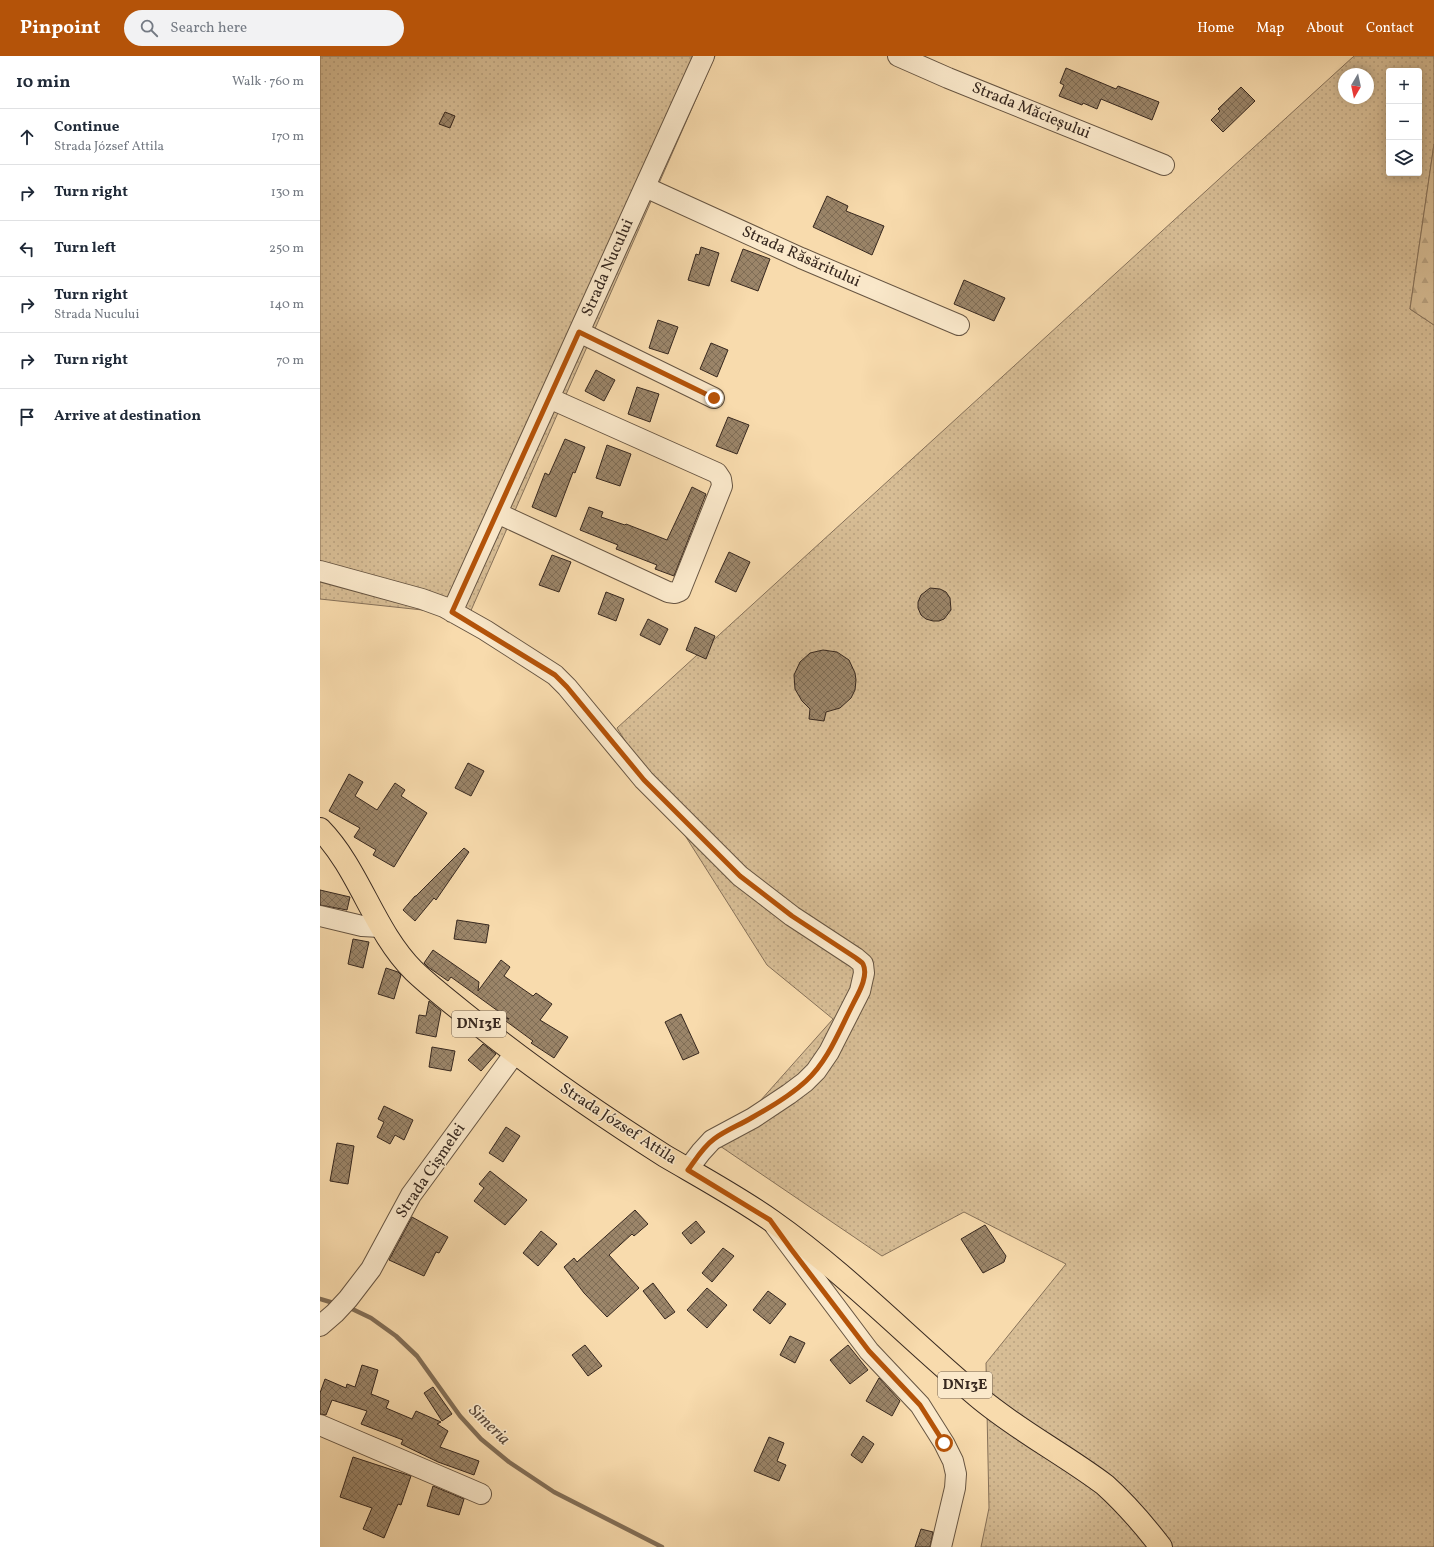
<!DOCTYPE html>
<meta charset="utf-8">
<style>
body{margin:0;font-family:Vollkorn,serif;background:#f2f2f3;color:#1f2937}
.controls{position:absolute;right:12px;top:12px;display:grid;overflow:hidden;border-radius:4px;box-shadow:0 2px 10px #0003}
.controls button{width:36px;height:36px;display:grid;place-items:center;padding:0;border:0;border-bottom:1px solid #e0e1e3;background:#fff;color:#1f2937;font:20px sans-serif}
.compass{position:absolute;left:1018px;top:12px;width:36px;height:36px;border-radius:50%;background:#fff;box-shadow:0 2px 10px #0003;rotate:189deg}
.stop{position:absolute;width:12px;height:12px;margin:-9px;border:3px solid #b45309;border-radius:50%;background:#fff}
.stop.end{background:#b45309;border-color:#fff;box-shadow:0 1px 4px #0008}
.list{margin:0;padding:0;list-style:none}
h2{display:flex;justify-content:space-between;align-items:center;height:52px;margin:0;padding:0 16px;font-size:17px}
h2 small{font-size:13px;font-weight:400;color:#747a83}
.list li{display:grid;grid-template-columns:26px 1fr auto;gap:12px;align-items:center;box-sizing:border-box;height:56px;padding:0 16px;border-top:1px solid #e0e1e3}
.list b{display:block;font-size:15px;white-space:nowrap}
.list p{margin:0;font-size:13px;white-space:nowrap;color:#747a83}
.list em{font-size:13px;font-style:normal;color:#747a83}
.icon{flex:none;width:22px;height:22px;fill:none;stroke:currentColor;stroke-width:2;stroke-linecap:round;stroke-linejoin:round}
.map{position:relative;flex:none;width:1114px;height:1491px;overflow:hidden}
header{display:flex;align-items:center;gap:24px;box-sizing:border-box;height:56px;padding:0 20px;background:#b45309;color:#fff}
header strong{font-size:19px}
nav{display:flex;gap:22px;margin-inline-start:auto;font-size:14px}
.search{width:280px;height:36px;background:#f2f2f3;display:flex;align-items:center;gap:10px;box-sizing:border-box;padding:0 14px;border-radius:22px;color:#747a83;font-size:15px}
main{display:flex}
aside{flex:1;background:#fff}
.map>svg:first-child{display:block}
.grass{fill:url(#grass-dots);stroke:#87725a;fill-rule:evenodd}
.forest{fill:url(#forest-firs);stroke:#87725a}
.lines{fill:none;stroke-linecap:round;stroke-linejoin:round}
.stream{stroke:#836f57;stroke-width:4.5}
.building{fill:url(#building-cross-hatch);stroke:#37281f}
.minor-casing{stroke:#675542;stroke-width:22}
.major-casing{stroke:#37281f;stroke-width:24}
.minor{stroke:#fae8ca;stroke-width:20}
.major{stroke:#f8dbad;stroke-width:22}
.route{stroke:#b45309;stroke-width:5}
.labels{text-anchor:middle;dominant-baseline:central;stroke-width:3;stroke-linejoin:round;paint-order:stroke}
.shield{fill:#fae8ca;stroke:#726252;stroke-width:1}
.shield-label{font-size:15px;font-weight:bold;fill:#37281f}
.street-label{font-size:16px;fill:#37281f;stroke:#fae8ca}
.water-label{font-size:17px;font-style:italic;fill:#5d4b3b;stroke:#fae8ca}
</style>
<header>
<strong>Pinpoint</strong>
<div class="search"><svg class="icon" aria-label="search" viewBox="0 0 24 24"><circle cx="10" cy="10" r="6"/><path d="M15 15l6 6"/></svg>Search here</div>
<nav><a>Home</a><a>Map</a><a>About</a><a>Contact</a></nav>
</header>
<main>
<aside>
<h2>10 min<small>Walk · 760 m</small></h2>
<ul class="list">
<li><svg class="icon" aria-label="ahead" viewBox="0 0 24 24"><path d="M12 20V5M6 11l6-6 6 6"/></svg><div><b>Continue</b><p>Strada József Attila</p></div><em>170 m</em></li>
<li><svg class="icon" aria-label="right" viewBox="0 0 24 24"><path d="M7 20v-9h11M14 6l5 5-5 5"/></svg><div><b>Turn right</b></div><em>130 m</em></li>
<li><svg class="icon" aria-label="left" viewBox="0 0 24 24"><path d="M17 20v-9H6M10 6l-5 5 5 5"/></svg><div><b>Turn left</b></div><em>250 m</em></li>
<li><svg class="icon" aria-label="right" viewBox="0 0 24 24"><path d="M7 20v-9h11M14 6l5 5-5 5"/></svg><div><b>Turn right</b><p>Strada Nucului</p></div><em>140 m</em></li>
<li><svg class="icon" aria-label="right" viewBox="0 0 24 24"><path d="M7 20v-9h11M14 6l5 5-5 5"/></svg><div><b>Turn right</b></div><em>70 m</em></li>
<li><svg class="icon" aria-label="arrive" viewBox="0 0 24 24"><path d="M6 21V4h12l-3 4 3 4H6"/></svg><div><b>Arrive at destination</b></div></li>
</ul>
</aside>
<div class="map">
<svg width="1114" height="1491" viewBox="0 0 1114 1491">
<defs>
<pattern id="grass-dots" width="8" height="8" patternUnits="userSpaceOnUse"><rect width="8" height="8" fill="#d7bd95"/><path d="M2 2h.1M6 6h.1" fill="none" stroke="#b9a280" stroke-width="1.8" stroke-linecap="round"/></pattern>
<pattern id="forest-firs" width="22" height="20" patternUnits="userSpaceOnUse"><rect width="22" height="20" fill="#d7bd95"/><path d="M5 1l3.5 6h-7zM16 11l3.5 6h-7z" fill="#b9a280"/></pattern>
<pattern id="building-cross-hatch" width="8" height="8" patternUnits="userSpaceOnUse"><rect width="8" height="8" fill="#9b8569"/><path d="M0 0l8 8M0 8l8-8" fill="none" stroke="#7f6d56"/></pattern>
</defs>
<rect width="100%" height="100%" fill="#f8dbad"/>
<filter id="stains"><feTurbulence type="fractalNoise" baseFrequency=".005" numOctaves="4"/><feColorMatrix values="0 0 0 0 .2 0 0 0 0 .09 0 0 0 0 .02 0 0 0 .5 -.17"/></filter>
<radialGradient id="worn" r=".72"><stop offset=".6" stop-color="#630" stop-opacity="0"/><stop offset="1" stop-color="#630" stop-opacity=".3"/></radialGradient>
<path class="grass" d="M0 0H395L149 559 0 543Z
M1034 0H1114V88L1090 253 1114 269V1491H661L669 1452 666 1307 746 1208 644 1156 562 1200 400 1090 513 963 447 909 297 672ZM1069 15H1099V117H1069ZM1024 18H1048V42H1024Z"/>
<path class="forest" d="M1114 88V269L1090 253Z"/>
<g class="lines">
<path class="stream" d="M0 1243 17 1248
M28 1251 51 1262 76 1280 97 1300 140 1360 161 1383 189 1406 234 1436 342 1491"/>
</g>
<path class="building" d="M746 12 796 33 798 30 839 46 832 64 781 43 777 53 763 47 762 49 739 40 744 29 740 27Z
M921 31 935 45 903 76 891 64 900 55 898 53Z
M125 56 135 60 130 72 119 68Z
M507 140 528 150 526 155 564 170 552 199 493 171Z
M381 191 399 197 389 230 368 224 376 198 379 199Z
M423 193 450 203 438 235 411 225Z
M644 224 685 242 674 265 634 248Z
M338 264 358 271 348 298 329 292Z
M391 287 408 294 397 321 380 313Z
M276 314 295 324 284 345 265 335Z
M317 331 339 338 330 366 308 358Z
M408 361 429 369 417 398 396 390Z
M245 383 265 391 255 417 253 416 236 461 212 451 225 417 229 419Z
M287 389 311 398 300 430 276 422Z
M372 431 386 438 354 520 335 513 337 509 296 493 298 489 260 474 269 451 283 456 281 461 305 469 306 468 347 484Z
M409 496 430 506 416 536 395 526Z
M232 499 251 506 239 536 219 529Z
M610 532 620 533 626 536 630 542 631 554 624 563 619 565H613L606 563 601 559 598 552V546L601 539Z
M286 536 304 543 296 565 278 558Z
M328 563 348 573 340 589 320 579Z
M375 571 395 580 386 603 366 594Z
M503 594 517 596 529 604 535 617 536 624 535 634 531 642 520 652 506 656 504 665 489 663 490 653 482 645 475 633 474 619 480 606 490 597Z
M148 707 164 715 151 740 135 732Z
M29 718 43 726 35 740 57 754 75 727 85 734 81 740 107 757 74 811 53 799 56 794 34 781 40 772 9 755Z
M144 792 149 796 116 844 114 842 95 865 83 854 95 840H96Z
M0 834 30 841 27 854 0 849Z
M137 864 169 869 166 887 134 883Z
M33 883 49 886 43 912 28 908Z
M113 894 159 926 158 935 181 904 190 911 184 920 213 940 216 937 232 948 220 964 248 981 234 1002 211 987 213 985 179 960 189 963 131 921 128 925 108 911 104 907Z
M66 912 78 916 81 919 74 943 58 938Z
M109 945 121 955 116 981 96 977 99 959 106 960Z
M361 958 379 997 363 1004 345 966Z
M163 988 176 998 161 1015 148 1004Z
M112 991 135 995 131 1015 109 1011Z
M64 1050 93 1064 84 1084 75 1079 70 1088 57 1081 64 1066 58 1063Z
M186 1071 200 1080 183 1106 169 1097Z
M17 1087 34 1090 28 1128 10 1125Z
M170 1115 207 1144 185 1169 154 1145 164 1132 159 1128Z
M315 1154 328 1168 314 1180 312 1178 289 1199 319 1232 287 1261 264 1237 244 1211 254 1202 257 1206Z
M92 1161 128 1181 119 1197 116 1196 104 1220 69 1204Z
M376 1165 385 1176 371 1188 362 1177Z
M665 1169 686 1200 684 1206 663 1217 641 1183Z
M221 1175 237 1188 218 1210 203 1197Z
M403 1192 414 1200 392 1226 382 1217Z
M333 1227 355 1256 345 1263 323 1235Z
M387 1232 407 1249 387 1272 367 1254Z
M448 1235 466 1248 450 1268 433 1254Z
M470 1280 485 1287 475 1307 460 1299Z
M265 1289 282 1310 268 1320 252 1299Z
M528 1289 548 1314 530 1328 510 1304Z
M42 1309 58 1314 51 1338 69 1345 66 1352 92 1363 96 1355 121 1366 117 1368 128 1375 120 1391 159 1405 154 1419 118 1406 81 1388 83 1384 41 1368 47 1355 12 1344 6 1359 0 1358V1337L5 1323 26 1332 27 1328 35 1331Z
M559 1322 580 1345 572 1360 546 1345Z
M113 1331 132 1358 122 1365 104 1337Z
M543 1380 554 1388 542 1407 531 1399Z
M449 1381 464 1387 457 1405 466 1409 459 1425 434 1415Z
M33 1401 91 1420 81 1449 78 1448 64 1482 43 1473 52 1452 20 1441Z
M113 1430 144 1443 139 1459 107 1450Z
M601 1473 613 1476 610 1491H595Z"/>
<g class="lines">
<defs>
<path id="minor" d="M578 0 628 22 844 109
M325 131 481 202 639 269
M259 276 394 342
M177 457 348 536 355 537 360 535 402 430 401 423 397 417 229 342
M0 515 102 543 124 551 165 574 218 608 235 619 247 631 324 724 420 820 472 860 536 902 543 908 544 917 540 935 509 996 496 1015 485 1026 469 1038 433 1062 392 1084 381 1096 368 1113
M132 556 384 0
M0 860 42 870 60 871
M455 1170 549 1295 600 1349 624 1387 633 1405 636 1418 635 1432 621 1491
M0 1270 15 1257 28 1243 51 1213 91 1139 195 997
M0 1369 161 1438"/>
<path id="major" d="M0 773C40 814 53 874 94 915 113 933 134 949 154 965 215 1014 279 1058 345 1100 381 1121 418 1141 452 1165 526 1217 588 1282 657 1340 697 1374 744 1398 785 1429 806 1448 824 1469 841 1491"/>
</defs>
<use href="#minor" class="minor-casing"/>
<use href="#major" class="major-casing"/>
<use href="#minor" class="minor"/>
<use href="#major" class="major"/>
</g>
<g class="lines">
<path class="route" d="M394 342 259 276 132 556 235 619 247 631 324 724 420 820 472 860 536 902C538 904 542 906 543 908 549 920 538 938 533 948 519 975 508 1005 486 1025 471 1039 451 1051 433 1061 420 1069 406 1074 394 1083 383 1091 376 1103 368 1114L450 1164 471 1193 549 1295 600 1349 624 1387"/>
</g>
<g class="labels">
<g class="shield">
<rect x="132" y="955" width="54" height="26" rx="3"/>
<rect x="618" y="1316" width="54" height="26" rx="3"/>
</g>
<g class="shield-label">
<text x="159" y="968">DN13E</text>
<text x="645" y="1329">DN13E</text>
</g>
<g class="street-label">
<text transform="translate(711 55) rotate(22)">Strada Măcieșului</text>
<text transform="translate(481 201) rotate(24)">Strada Răsăritului</text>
<text transform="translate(288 212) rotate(-66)">Strada Nucului</text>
<text transform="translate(298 1068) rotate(33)">Strada József Attila</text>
<text transform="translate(111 1115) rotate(-56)">Strada Cișmelei</text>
</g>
<g class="water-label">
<text transform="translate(169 1369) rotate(44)">Simeria</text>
</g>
</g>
<rect width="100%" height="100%" filter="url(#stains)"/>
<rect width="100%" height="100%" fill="url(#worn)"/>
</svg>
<div class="controls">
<button>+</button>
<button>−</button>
<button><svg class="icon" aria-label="layers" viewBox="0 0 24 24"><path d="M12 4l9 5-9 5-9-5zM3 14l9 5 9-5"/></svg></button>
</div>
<svg class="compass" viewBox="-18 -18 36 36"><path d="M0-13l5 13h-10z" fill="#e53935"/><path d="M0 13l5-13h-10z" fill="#747a83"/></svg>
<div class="stop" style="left:624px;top:1387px"></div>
<div class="stop end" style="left:394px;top:342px"></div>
</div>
</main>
